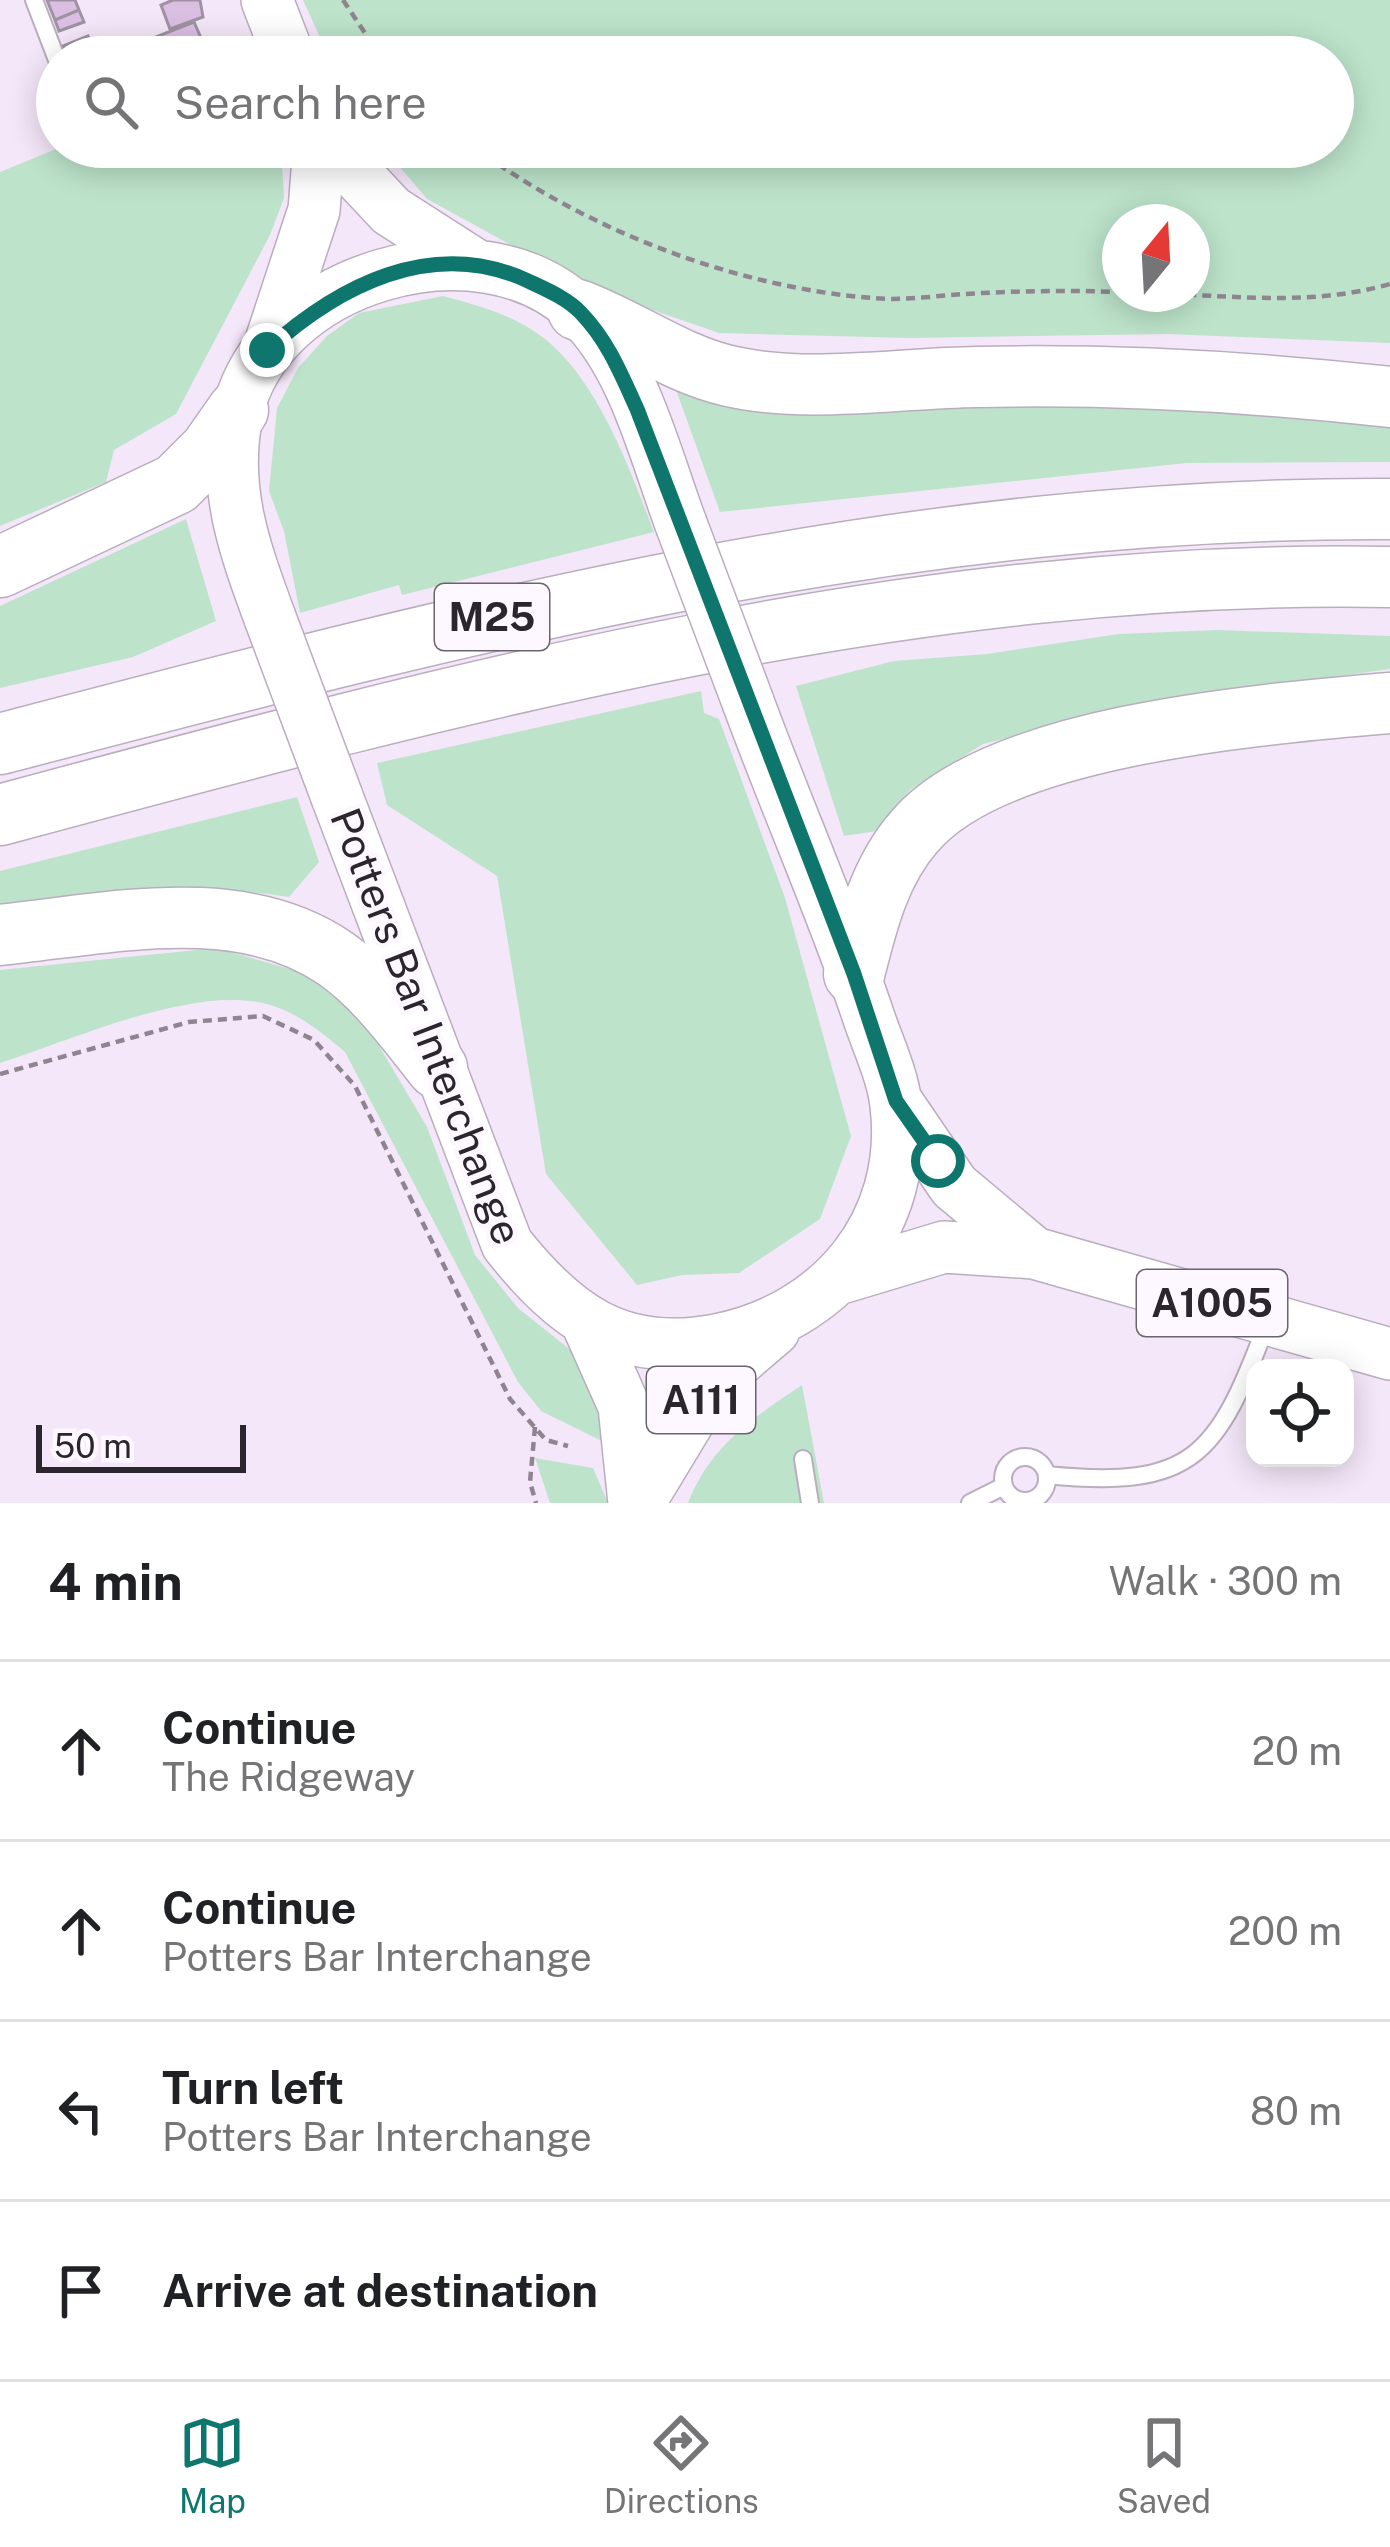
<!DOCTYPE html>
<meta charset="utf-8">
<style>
body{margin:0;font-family:"Public Sans",sans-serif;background:#f6f6f6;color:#202124}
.controls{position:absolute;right:36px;bottom:36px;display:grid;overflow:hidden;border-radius:24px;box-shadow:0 6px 30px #0003}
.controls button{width:108px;height:108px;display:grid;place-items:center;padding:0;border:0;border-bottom:3px solid #e0e0e0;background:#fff;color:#202124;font:60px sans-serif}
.compass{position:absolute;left:1102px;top:204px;width:108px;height:108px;border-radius:50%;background:#fff;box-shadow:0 6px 30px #0003;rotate:18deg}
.scale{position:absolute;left:36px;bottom:30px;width:210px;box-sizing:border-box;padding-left:12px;border:6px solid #2b262d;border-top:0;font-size:33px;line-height:42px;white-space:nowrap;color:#2b262d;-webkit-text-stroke:9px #fdf7ff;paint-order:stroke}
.stop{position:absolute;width:36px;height:36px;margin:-27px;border:9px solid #0f766e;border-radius:50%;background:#fff}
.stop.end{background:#0f766e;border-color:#fff;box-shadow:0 3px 12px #0008}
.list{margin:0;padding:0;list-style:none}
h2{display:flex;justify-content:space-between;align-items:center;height:156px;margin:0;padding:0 48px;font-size:51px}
h2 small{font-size:39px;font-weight:400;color:#757577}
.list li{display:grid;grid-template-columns:78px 1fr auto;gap:36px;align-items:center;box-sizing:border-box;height:180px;padding:0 48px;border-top:3px solid #e0e0e0}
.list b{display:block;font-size:45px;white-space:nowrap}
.list p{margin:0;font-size:39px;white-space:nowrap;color:#757577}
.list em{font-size:39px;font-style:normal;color:#757577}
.icon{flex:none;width:66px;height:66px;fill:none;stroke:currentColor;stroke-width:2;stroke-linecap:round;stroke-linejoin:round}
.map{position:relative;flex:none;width:1390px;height:1503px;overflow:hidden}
.search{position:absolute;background:#fff;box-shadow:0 6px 30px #0003;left:36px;right:36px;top:36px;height:132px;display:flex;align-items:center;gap:30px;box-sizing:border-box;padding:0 42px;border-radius:66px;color:#757577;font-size:45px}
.sheet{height:876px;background:#fff}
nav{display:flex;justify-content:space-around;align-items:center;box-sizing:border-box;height:168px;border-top:3px solid #e0e0e0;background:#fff;font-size:33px;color:#757577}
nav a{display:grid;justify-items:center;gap:6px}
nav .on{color:#0f766e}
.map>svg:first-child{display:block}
.green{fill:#bde4cb;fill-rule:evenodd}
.building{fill:#dabfe3;stroke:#9f92a3;stroke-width:3}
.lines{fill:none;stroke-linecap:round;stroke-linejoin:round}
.service-casing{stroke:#baadbe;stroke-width:20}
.primary-casing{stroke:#baadbe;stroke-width:54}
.motorway-casing{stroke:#baadbe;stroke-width:63}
.path{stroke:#8e8591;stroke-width:4.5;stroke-dasharray:9 6;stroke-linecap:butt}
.service{stroke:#fff;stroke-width:16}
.primary{stroke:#fff;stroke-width:51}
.motorway{stroke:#fff;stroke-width:60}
.primary-bridge-casing{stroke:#baadbe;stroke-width:54;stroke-linecap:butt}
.primary-bridge{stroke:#fff;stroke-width:51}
.route{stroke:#0f766e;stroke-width:15}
.labels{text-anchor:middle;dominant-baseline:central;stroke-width:9;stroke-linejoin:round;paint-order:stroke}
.shield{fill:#fdf7ff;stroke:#6a656c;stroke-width:3}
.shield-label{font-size:39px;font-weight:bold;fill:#2b262d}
.street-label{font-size:42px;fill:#2b262d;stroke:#fdf7ff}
</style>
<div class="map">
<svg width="1390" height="1503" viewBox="0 0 1390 1503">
<rect width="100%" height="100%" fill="#f4e7f9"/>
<path class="green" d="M303 0H1390V343L1167 334 909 338 719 333 589 288 427 199 383 147H1333V57H329ZM1120 222H1192V294H1120Z
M61 147H281L284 198 270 235 176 414 114 450 106 482 0 526V172Z
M443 296C481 306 521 317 552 345 601 389 631 472 654 532L402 595 399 585 300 613 284 531 269 491 277 408 298 368 327 336 359 313Z
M675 387 899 409 1087 405 1390 423V462L1187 463 720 512Z
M186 519 216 621 133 657 0 688V606Z
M1217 630 1390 636V669L1146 703 983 744 910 790 877 831 844 836 796 686 894 661 987 654 1119 634Z
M701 691 704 713 719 719 785 898 851 1136 820 1219 739 1273 682 1275 637 1285 546 1174 497 876 387 805 377 763Z
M297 797 319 862 289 897C191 881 98 896 0 909V871Z
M216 948 304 973 365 1022 427 1127 475 1255 518 1308 573 1352 594 1382 608 1444 541 1411 518 1382 345 1052C319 1030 292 1008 258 1002 184 989 72 1040 0 1063V970Z
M802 1385 824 1503H688C710 1446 753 1418 802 1385Z
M535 1458 593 1468 608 1503H550Z"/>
<path class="building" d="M47 0H75L79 10 55 20Z
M173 0H200L203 17 170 29 161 5Z
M79 10 84 22 59 31 55 20Z
M194 22 205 47 181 57H155L148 40Z
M88 36 93 49 68 57 63 46Z"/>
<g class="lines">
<defs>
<path id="service" d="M34 0 57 60
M1003 1479a22 22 0 1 1 44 0a22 22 0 1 1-44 0Z
M803 1459 810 1503
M1047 1475C1194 1490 1217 1455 1266 1326
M970 1503 1004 1486"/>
<path id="primary" d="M267 0 289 57
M331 147 391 211 472 263
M270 344 314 210 319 147
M270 618C245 550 222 489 237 415 267 277 478 215 579 311 634 363 655 455 681 524
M337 797 507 1244C565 1317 620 1358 716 1340 830 1318 910 1224 896 1105 893 1076 878 1045 869 1018 833 911 787 808 748 702
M896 1101 954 1186 1034 1253
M841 1278 944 1247 1034 1253 1390 1354
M588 1325 624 1406 634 1503
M639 1503 711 1384 774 1330"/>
<path id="motorway" d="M578 310C629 329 676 364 729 376 807 394 897 378 977 377 1114 374 1254 382 1390 397
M0 567 176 484 210 450 238 410
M0 744C470 621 899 507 1390 509
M0 815C456 692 914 568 1390 577
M0 935C108 924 240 892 336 959 376 987 407 1030 437 1068
M854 974C867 923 879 872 914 832 996 734 1265 714 1390 703"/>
</defs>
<use href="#service" class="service-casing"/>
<use href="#primary" class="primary-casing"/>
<use href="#motorway" class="motorway-casing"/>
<path class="path" d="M343 0 381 57
M474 147C586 230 734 287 872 298 902 301 934 296 964 294 1016 291 1068 290 1120 292
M1172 294C1248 297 1315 305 1390 284
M0 1074 189 1022 263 1016 314 1040 355 1086 510 1399 546 1440 568 1446
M535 1427 530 1482 536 1503"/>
<use href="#service" class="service"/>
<use href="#primary" class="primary"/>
<use href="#motorway" class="motorway"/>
<defs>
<path id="primary-bridge" d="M681 524 748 702
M270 618 337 797"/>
</defs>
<use href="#primary-bridge" class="primary-bridge-casing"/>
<use href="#primary-bridge" class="primary-bridge"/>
</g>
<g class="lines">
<path class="route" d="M267 350C338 286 431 237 526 280 545 289 567 298 581 313 608 341 621 374 637 409L854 974 896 1101 938 1161"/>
</g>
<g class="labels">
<g class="shield">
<rect x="435" y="584" width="114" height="66" rx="9"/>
<rect x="1137" y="1270" width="150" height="66" rx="9"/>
<rect x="647" y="1367" width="108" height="66" rx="9"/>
</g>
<g class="shield-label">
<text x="492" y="617">M25</text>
<text x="1212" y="1303">A1005</text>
<text x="701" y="1400">A111</text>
</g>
<g class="street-label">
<text transform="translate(427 1026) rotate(69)">Potters Bar Interchange</text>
</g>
</g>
</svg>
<div class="controls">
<button><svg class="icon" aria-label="locate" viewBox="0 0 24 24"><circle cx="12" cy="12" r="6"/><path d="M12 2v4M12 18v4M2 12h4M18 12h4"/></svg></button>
</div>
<svg class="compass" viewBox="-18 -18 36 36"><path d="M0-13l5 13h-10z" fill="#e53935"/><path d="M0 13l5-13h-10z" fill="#757577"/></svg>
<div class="scale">50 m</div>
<div class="stop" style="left:938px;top:1161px"></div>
<div class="stop end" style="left:267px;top:350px"></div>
<div class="search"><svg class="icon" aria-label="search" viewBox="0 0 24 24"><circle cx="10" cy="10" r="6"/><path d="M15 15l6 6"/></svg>Search here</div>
</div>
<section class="sheet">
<h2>4 min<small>Walk · 300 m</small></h2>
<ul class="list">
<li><svg class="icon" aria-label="ahead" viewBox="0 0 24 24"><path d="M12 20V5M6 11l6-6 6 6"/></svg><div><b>Continue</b><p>The Ridgeway</p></div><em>20 m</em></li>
<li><svg class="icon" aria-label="ahead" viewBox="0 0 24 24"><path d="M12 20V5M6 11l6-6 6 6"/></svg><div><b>Continue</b><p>Potters Bar Interchange</p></div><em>200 m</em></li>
<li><svg class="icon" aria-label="left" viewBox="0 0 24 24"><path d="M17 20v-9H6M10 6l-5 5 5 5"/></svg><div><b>Turn left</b><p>Potters Bar Interchange</p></div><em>80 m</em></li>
<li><svg class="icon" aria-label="arrive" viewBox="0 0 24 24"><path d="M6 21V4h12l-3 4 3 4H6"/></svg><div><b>Arrive at destination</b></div></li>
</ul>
</section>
<nav>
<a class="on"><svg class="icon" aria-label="map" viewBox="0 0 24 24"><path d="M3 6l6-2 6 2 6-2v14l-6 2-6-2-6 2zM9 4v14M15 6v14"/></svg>Map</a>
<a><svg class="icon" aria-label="directions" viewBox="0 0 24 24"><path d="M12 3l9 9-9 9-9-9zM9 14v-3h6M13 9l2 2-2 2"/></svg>Directions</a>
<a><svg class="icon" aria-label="saved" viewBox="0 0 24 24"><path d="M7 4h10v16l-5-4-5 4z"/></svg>Saved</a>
</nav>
